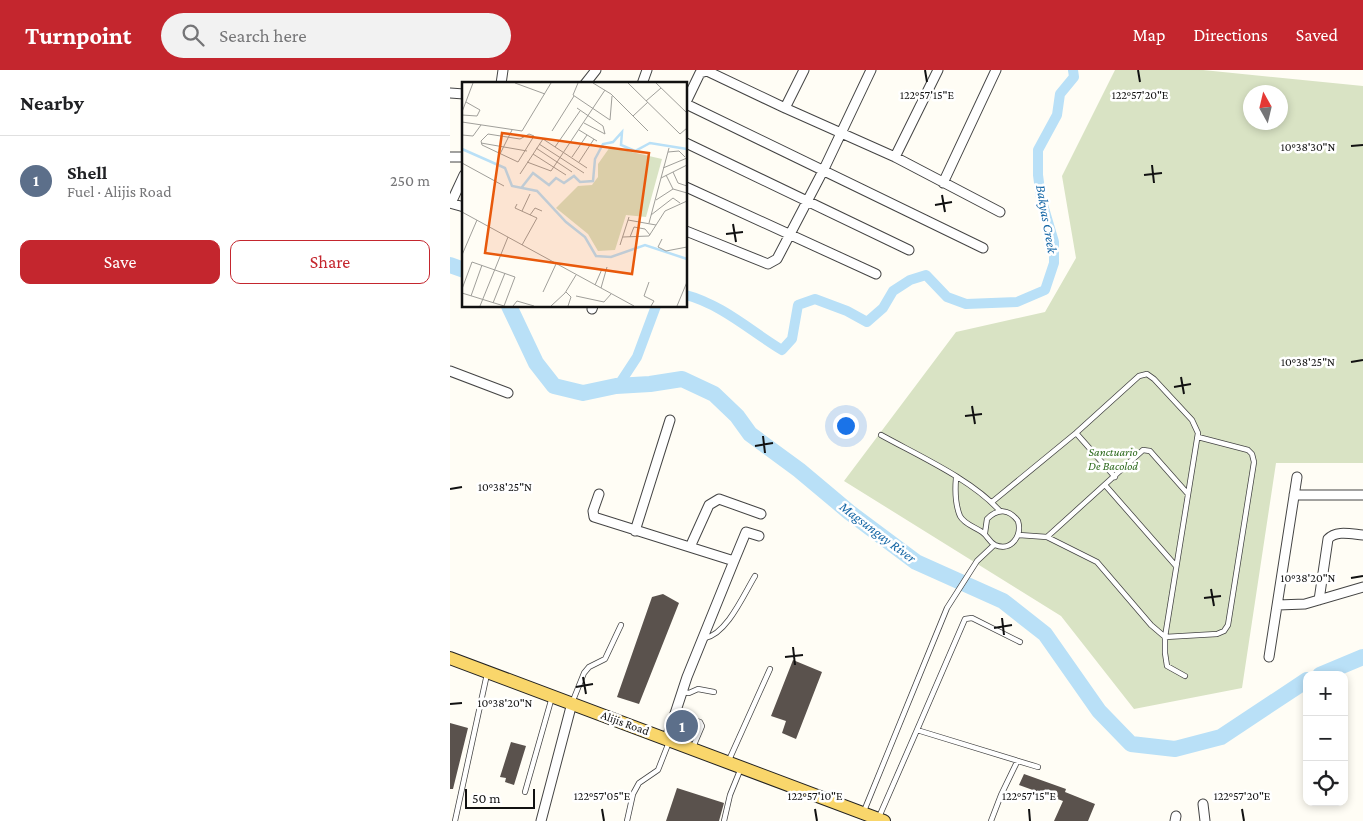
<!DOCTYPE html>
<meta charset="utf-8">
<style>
body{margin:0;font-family:"Crimson Pro",serif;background:#f2f2f2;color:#202124}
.controls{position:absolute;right:15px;bottom:15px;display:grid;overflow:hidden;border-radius:10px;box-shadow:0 2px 8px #0003}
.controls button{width:45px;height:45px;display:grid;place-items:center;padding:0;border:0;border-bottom:1px solid #e0e0e0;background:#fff;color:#202124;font:25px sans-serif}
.compass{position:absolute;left:793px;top:15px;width:45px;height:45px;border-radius:50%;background:#fff;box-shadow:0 2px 8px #0003;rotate:352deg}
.scale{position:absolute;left:15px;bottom:12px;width:70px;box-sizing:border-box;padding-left:5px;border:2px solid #111;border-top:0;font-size:14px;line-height:18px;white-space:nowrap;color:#111;-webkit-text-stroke:4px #fff;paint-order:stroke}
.you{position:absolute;left:395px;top:355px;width:18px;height:18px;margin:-12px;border:4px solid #fff;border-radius:50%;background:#1a73e8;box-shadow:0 0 0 8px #1a73e833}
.badge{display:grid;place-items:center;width:32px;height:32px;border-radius:50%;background:#c4262e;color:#fff;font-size:16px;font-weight:700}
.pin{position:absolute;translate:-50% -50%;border:2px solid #fff;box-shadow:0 1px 5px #0006}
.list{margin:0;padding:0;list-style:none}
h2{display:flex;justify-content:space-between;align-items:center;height:65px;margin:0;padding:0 20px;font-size:21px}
h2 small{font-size:16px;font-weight:400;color:#757577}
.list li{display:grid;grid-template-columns:32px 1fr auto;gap:15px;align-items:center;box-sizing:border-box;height:90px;padding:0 20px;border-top:1px solid #e0e0e0}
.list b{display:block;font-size:19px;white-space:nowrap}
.list p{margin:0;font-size:16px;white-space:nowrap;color:#757577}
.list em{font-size:16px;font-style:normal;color:#757577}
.actions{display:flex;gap:10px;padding:15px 20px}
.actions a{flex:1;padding:11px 0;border:1px solid #c4262e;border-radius:10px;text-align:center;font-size:18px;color:#c4262e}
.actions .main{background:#c4262e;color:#fff}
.icon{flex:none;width:28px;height:28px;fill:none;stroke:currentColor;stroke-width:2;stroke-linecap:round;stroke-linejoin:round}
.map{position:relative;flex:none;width:913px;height:751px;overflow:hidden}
header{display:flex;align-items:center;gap:30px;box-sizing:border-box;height:70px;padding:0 25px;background:#c4262e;color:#fff}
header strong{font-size:24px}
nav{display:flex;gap:28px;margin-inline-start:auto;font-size:18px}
.search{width:350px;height:45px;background:#f2f2f2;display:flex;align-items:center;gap:12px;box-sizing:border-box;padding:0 18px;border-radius:28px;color:#757577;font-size:19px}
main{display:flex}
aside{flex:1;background:#fff}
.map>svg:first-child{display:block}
.cemetery{fill:#d9e3c4;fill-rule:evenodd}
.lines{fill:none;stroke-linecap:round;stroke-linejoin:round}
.canal{stroke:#b9e0f7;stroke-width:10}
.river{stroke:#b9e0f7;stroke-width:16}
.building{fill:#5a524d}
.service-casing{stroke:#444;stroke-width:6}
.minor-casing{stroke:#444;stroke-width:11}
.primary-casing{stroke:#222;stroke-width:14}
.service{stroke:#fff;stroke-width:4.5}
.minor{stroke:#fff;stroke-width:9}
.primary{stroke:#f9d66b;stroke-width:12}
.ticks{fill:none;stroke:#111;stroke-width:2}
.labels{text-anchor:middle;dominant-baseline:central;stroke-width:5;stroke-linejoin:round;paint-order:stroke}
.park-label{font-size:12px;font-style:italic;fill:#2f6b1f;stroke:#fff}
.street-label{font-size:12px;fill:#111;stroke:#fff}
.water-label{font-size:14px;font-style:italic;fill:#1768a6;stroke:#fff}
.inset-river{fill:none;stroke:#b9e0f7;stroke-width:2.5}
.inset-road{fill:none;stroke:#a09f9a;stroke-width:1}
.view{fill:#e8590c;fill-opacity:0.15;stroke:#e8590c;stroke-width:2.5}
.inset-edge{fill:none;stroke:#111;stroke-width:2.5}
.ticks-label{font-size:12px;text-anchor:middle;fill:#111;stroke:#fff;stroke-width:5;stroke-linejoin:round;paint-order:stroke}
</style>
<header>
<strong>Turnpoint</strong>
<div class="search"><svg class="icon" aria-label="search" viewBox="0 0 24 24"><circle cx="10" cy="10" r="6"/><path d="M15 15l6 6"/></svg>Search here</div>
<nav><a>Map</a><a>Directions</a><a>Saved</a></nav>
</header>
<main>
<aside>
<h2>Nearby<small></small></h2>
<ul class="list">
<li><span class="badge" style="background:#5c6f8a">1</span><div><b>Shell</b><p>Fuel · Alijis Road</p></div><em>250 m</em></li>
</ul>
<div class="actions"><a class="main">Save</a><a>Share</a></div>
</aside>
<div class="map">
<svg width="913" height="751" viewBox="0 0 913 751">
<rect width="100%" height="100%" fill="#fffdf5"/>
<path class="cemetery" d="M665 0H753L913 16V393H826L792 618 684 639 611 546 394 411 506 262 595 242 626 188 612 106ZM801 22H831V52H801Z"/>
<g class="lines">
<path class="canal" d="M236 225C271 234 302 262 332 280L342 269 348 235 365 229 397 241 417 252 433 238 443 221 460 210 476 205 497 227 516 234 567 232 595 220 604 193V172L591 128 588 105V80L607 45 610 24 624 7 623 0
M166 316 170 313 187 287 206 236"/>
<path class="river" d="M0 195 14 200
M59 236 86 293 104 316 133 323 166 316 200 314 232 309 264 324 287 346 300 364 349 400 399 442 466 492 553 531 595 564 649 641 681 674 725 679 771 667 857 610
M870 605 913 587"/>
</g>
<path class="building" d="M213 524 229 533 189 634 167 627 202 527Z
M343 590 372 602 346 669 332 663 336 651 321 646Z
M230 650 239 653 234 665 225 662Z
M0 653 18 658 3 719H0Z
M61 672 76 676 64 715 55 712 56 708 50 707Z
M574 704 616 719 615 722 645 734 638 751H604L613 731 569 715Z
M227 718 274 733 269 751H216Z"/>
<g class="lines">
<defs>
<path id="service" d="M626 363 665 407
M431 365C469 386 521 409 550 441
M506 408C505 420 505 434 510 446 514 454 525 457 532 462 538 466 539 472 545 475 562 482 572 465 568 451 559 439 548 438 537 449L535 463
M655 415 726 496
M542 432 626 363 689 306 697 304 704 309 742 350 748 363 715 567V583L717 596 735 606
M569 465 597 467 647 492 701 555 715 567 767 564 774 561 778 555 804 392 802 384 798 380 748 367
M597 467 693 380 700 381 738 424
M255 568C277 564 294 524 305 506
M232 622 239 623 248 619 264 622
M122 633 134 603 139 597 155 589 171 555
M225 644 250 652 252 656 243 677
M467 660 515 549 522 548 570 572
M279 690 320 599
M75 722 102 627
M414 741 497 538 527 491 544 475
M429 747 467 660 588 697
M5 751 37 604
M177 751 183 724 189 713 208 700 219 672
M274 751 280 725 291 698
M541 751 551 725 567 692"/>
<path id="minor" d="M51 14 53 0
M135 14 146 0
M192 14 197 0
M0 23 14 24
M236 32 250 3 257 1 335 38 445 87 550 142
M236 34 533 178
M335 38 354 0
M236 73 459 180
M0 87H14
M445 87 488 0
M493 113 546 0
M236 117 426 204
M0 133 14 137
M1 133 14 105
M236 161 318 194 327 189 374 99 421 0
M142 239 143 236
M0 301 58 323
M149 424 143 441 144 447 284 491 237 607 217 668
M844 425H913
M185 461 220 350
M240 477 259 435 269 429 311 444
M284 491 296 462 309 466
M869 530 878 469C886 460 901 464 913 465
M828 535 855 534 913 517
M819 587 847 407
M753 734 755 751
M91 751 122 633
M725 751 726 746"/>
<path id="primary" d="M0 588 434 751"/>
</defs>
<use href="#service" class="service-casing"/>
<use href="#minor" class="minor-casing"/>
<use href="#primary" class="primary-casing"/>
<use href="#service" class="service"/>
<use href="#minor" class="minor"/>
<use href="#primary" class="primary"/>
</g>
<path class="ticks" d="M475 0 477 12M688 0 690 12M901 76 913 75M702 95 704 113M694 105 712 103M492 125 495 142M485 135 502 132M283 154 286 172M276 164 293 162M901 292 913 290M731 307 734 324M724 317 741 314M522 336 525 354M515 346 532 344M313 366 315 383M305 376 323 373M0 419 12 417M901 508 913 506M761 519 764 536M754 528 771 526M552 548 554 565M544 558 562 555M343 577 345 595M335 587 353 585M133 607 136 624M126 617 143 614M0 634 12 633M152 739 154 751M365 739 367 751M579 739 580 751M792 739 794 751"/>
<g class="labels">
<g class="park-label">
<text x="663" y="382">Sanctuario<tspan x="663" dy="14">De Bacolod</tspan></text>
</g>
<g class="street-label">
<text transform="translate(175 653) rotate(20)">Alijis Road</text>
</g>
<g class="water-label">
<text transform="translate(597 149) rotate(80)">Bakyas Creek</text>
<text transform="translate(428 462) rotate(37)">Magsungay River</text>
</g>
</g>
<g transform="translate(12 12)">
<rect width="225" height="225" fill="#fffdf5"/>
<path d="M148 65 200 77 184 135 164 133 153 168 136 169 126 152 94 126 116 104 130 103 136 95V82Z" fill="#d9e3c4"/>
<path class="inset-river" d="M0 67 43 86 50 104 75 109 104 140 123 155 134 174 149 175 183 163 225 177M60 105 71 91 87 103 94 96 102 101 112 94 118 100 131 99 133 77 141 62 151 60 160 50 159 63 173 69 188 61 225 67"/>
<path class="inset-road" d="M53 1 83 12M116 1 111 13 148 38 150 14M131 1 149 12 186 49M166 1 218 52 225 46M194 1 225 31M184 19 199 6M115 26 141 44 143 52 122 41M0 30 11 1M0 33 15 34 18 28 4 20M171 34 186 20M0 40 60 49 89 1M117 48 135 59M90 49 112 14M26 52 58 57 67 52 72 54 56 80 20 63 19 59ZM0 53 11 54 19 43M19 61 65 69M77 62 122 91M93 65 118 29M74 66 110 90M206 70 217 69 223 75M38 72 50 48M71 72 104 93M110 75 125 53M65 80 89 89 143 8M117 80 132 57M0 81 42 104M201 86 225 76M211 90 216 101 225 104M58 92 81 57 125 86M204 93 211 107M199 96 225 83M194 118 211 107 225 111M55 122 53 126 75 136 60 163M60 129 68 112M0 130 172 224M68 133 73 126 80 129M189 133 211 116 218 121M166 138 194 143M187 141 207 66M161 155 187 154 203 129 225 119M168 155 172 145 183 147 188 153M200 157 196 165 204 169 225 165M158 163 167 135M0 173 15 138M187 200 182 214 192 219 189 224M133 203 140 187M139 206 145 185M0 207 10 180 53 195 42 224 0 211M81 210 94 182M104 210 109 215 106 224M9 214 20 183M114 214 142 220 149 212M31 221 43 191M18 224 46 155M51 224 55 219 72 224M89 224 103 211 114 193M215 224 225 200"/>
<path class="view" d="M40 51 187 71 170 192 23 171Z"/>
<rect width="225" height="225" class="inset-edge"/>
</g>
<g class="ticks-label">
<text x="477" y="29">122°57'15"E</text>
<text x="690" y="29">122°57'20"E</text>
<text x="858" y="81">10°38'30"N</text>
<text x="858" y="296">10°38'25"N</text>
<text x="55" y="421">10°38'25"N</text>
<text x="858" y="512">10°38'20"N</text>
<text x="55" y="637">10°38'20"N</text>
<text x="152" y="730">122°57'05"E</text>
<text x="365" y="730">122°57'10"E</text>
<text x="579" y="730">122°57'15"E</text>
<text x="792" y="730">122°57'20"E</text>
</g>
</svg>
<div class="controls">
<button>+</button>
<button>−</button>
<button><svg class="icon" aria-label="locate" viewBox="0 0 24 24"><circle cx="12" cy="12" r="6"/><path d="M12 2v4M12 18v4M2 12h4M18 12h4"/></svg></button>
</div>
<svg class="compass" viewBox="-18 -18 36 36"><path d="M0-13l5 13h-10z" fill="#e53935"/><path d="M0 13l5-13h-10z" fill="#757577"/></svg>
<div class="scale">50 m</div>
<div class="you"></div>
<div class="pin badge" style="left:232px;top:656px;background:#5c6f8a">1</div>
</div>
</main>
